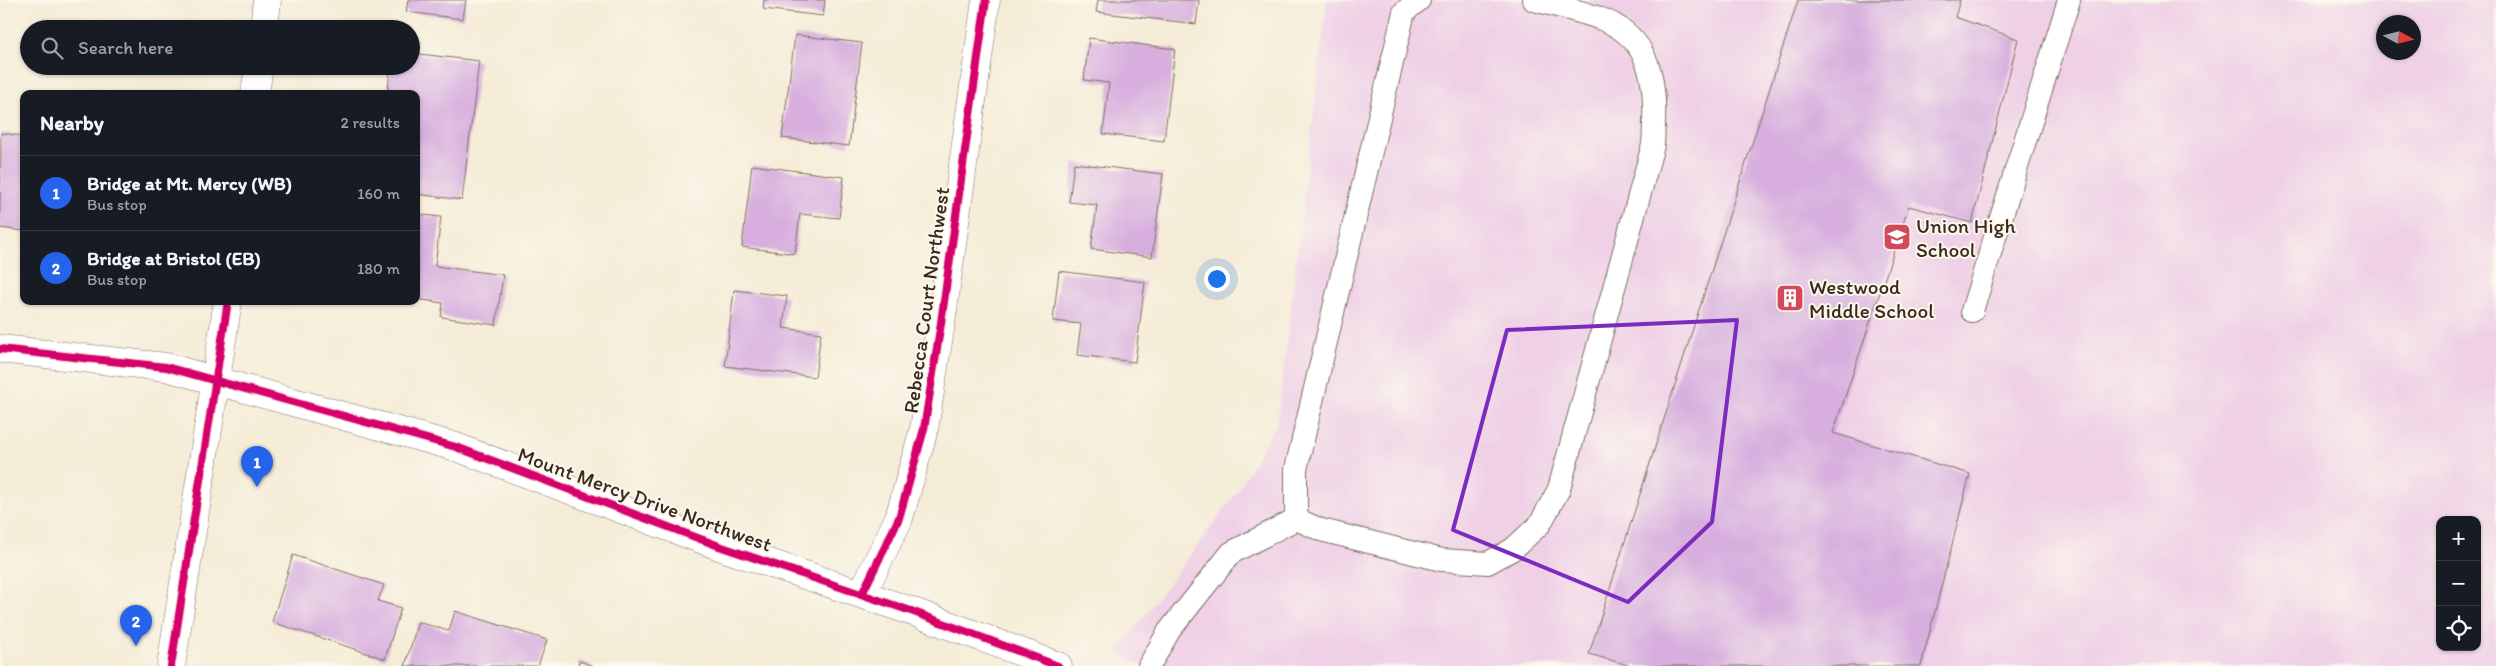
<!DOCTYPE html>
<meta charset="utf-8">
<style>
body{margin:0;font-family:Itim,sans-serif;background:#242831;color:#f1f3f6}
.controls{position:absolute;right:15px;bottom:15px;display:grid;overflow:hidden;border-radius:10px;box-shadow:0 1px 4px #0004}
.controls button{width:45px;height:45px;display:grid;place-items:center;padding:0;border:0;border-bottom:1px solid #363941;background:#171b24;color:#f1f3f6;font:25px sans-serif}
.compass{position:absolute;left:2376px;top:15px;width:45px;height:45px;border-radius:50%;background:#171b24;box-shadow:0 1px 4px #0004;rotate:97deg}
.you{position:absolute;left:1216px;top:278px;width:18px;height:18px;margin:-12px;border:4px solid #fff;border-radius:50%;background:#1a73e8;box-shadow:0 0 0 8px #1a73e833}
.badge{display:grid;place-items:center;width:32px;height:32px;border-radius:50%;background:#2563eb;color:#fff;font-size:16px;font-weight:700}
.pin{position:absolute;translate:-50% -41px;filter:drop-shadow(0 1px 2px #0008)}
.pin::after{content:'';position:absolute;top:26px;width:18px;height:15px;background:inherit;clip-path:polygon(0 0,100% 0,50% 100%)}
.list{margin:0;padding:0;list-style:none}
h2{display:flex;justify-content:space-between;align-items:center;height:65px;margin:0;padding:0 20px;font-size:21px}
h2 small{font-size:16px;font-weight:400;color:#9ea1a6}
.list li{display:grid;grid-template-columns:32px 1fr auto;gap:15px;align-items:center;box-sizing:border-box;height:75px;padding:0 20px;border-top:1px solid #363941}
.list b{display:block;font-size:19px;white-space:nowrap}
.list p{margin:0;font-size:16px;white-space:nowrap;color:#9ea1a6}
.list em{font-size:16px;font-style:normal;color:#9ea1a6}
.icon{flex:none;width:28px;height:28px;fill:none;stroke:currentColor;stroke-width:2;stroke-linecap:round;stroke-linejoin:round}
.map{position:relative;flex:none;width:2496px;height:666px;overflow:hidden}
.search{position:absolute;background:#171b24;box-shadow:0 1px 4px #0004;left:20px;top:20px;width:400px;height:55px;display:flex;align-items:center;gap:12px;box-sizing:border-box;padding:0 18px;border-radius:28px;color:#9ea1a6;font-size:19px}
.panel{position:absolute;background:#171b24;box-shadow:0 1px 4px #0004;left:20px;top:90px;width:400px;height:215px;border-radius:10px}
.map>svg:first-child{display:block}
.built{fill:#efd0e6;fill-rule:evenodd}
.building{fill:#d7aede}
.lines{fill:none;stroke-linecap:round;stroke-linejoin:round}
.service-casing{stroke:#7c6e5f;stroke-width:24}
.minor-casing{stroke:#7c6e5f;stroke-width:29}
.secondary-casing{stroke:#7c6e5f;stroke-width:29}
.service{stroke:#fff;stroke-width:22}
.minor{stroke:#fff;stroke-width:28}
.secondary{stroke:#fff;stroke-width:28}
.cycleway-casing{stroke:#fbf7ec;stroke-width:11}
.cycleway{stroke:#d6006c;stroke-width:8}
.marked{fill:none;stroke:#7b2cbf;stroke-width:4;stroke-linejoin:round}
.labels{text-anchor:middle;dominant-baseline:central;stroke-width:4;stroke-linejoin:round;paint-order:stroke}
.poi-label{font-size:21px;fill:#3b2a1e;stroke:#fbf7ec;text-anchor:start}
.street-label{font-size:21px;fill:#3b2a1e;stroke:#fbf7ec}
</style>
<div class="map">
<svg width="2496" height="666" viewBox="0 0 2496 666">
<rect width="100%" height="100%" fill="#fbf7ec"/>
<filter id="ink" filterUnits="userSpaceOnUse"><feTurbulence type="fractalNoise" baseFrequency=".02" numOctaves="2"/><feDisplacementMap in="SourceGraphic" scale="10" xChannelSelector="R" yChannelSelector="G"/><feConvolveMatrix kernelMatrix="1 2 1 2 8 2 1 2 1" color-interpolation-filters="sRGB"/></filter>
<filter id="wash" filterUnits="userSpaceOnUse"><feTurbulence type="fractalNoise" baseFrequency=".0096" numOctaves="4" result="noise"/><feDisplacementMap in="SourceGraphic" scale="20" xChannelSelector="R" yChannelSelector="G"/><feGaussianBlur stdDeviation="1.12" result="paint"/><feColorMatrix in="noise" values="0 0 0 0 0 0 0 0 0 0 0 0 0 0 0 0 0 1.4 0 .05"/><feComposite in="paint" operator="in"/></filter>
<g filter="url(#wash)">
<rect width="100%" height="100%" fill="#f5ecd7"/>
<path class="built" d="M1327 0H2496V666H1142L1117 653 1237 492 1277 422ZM2384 22H2414V52H2384ZM2440 520H2477V647H2440Z"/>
<g id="blocks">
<path class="building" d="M408 0H466L463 19 406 12Z
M764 0H825L823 16 763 9Z
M1098 0H1199L1196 24 1096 12Z
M1798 0H1960L1955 17 2018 39 1972 223 1909 206 1833 433 1970 474 1921 666H1631L1589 654Z
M795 35 862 43 849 146 782 138Z
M1089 38 1175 49 1164 141 1103 134 1109 83 1084 80Z
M411 53 479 61 462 200 416 194V94H387L391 66H411Z
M1 133 24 136V231L0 228Z
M1074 163 1163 174 1152 257 1091 249 1097 205 1069 202Z
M752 165 844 177 839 218 800 214 795 254 742 247Z
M416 214 441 217 435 266 503 275 496 325 441 317 443 303 416 299Z
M1059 271 1145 282 1135 362 1077 355 1081 324 1053 321Z
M734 290 787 296 783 328 821 333 815 377 725 366Z
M293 555 384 585 378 601 401 608 385 659 272 622Z
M455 611 547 640 538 666H405L418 622 449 631Z
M579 661 594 666H578Z"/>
</g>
</g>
<g filter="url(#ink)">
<use href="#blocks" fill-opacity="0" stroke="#7c6e5f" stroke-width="1"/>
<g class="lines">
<defs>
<path id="service" d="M1972 311 2069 0
M1296 519 1321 530 1442 560 1488 563 1513 549 1540 524 1559 489 1653 145C1656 95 1658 42 1604 20 1582 11 1556 6 1534 0
M1149 666 1169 631 1231 553 1296 519V469L1404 12 1419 0"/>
<path id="minor" d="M0 349 166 367 456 447 719 546 911 611 1058 666
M862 594 899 518 924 429 941 323 986 0"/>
<path id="secondary" d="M264 29 267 0
M255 94 259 66
M171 666 228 301"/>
</defs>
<use href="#service" class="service-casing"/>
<use href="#minor" class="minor-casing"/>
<use href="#secondary" class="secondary-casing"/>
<use href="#service" class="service"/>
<use href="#minor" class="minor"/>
<use href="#secondary" class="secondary"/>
<defs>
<path id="cycleway" d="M0 349 166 367 456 447 719 546 911 611 1058 666
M862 594 899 518 924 429 941 323 986 0
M171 666 228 301"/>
</defs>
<use href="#cycleway" class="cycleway-casing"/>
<use href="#cycleway" class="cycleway"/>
</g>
</g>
<path class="marked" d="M1737 320 1712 522 1628 602 1453 530 1507 330Z"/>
<defs>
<symbol id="school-square" viewBox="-11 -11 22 22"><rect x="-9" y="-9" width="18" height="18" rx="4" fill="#d1495b" stroke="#fbf7ec"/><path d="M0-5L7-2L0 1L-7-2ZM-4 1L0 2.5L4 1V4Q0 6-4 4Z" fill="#fff"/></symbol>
<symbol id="building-square" viewBox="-11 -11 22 22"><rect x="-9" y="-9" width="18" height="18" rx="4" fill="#d1495b" stroke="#fbf7ec"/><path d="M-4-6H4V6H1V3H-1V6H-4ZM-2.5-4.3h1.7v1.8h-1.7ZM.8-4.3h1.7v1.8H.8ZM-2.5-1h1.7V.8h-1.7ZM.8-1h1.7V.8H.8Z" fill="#fff"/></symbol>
</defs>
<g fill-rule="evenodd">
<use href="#school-square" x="1881" y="221" width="32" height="32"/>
<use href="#building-square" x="1774" y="282" width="32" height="32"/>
</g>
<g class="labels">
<g class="poi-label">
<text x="1916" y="225">Union High<tspan x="1916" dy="24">School</tspan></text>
<text x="1809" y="286">Westwood<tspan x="1809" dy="24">Middle School</tspan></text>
</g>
<g class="street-label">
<text transform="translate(926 300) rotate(-82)">Rebecca Court Northwest</text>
<text transform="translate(645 499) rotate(20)">Mount Mercy Drive Northwest</text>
</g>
</g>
</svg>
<div class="controls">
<button>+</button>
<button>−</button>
<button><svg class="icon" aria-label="locate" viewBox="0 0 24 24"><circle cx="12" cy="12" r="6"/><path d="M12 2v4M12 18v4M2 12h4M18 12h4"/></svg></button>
</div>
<svg class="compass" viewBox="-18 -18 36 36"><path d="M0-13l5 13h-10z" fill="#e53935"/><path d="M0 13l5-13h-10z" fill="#9ea1a6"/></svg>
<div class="you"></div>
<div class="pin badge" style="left:257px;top:487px">1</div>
<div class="pin badge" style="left:136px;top:646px">2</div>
<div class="search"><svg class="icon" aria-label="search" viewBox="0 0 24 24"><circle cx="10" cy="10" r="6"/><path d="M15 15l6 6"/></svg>Search here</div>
<section class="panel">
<h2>Nearby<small>2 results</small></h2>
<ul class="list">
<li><span class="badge">1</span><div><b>Bridge at Mt. Mercy (WB)</b><p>Bus stop</p></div><em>160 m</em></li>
<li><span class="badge">2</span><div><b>Bridge at Bristol (EB)</b><p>Bus stop</p></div><em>180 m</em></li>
</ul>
</section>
</div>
